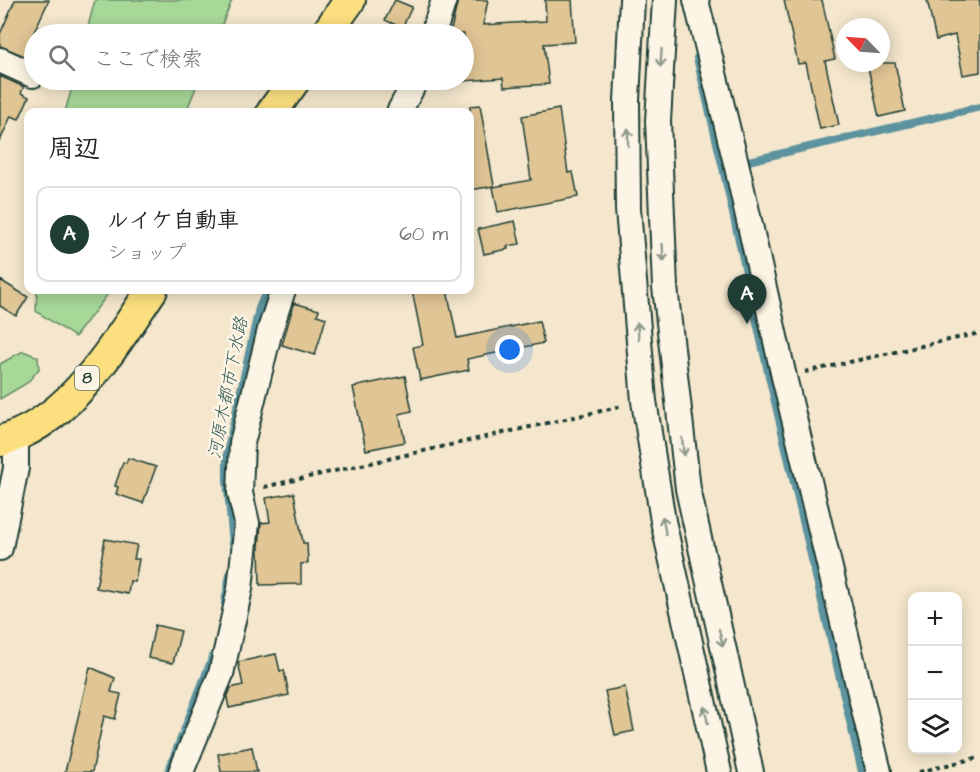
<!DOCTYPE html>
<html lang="ja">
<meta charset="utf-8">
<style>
body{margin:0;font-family:"Architects Daughter","Klee One",sans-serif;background:#f6f6f6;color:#222}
.controls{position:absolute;right:18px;bottom:18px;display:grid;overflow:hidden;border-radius:12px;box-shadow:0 3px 15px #0003}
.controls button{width:54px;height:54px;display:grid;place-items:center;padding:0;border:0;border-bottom:2px solid #e0e0e0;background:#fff;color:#222;font:30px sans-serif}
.compass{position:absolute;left:836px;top:18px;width:54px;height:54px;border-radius:50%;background:#fff;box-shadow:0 3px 15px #0003;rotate:295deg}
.you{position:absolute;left:510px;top:350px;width:21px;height:21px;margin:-15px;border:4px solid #fff;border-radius:50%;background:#1a73e8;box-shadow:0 0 0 9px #1a73e833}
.badge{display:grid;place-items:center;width:39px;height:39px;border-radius:50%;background:#1f3d34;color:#fff;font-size:20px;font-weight:700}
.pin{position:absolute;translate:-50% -50px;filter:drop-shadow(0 2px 3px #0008)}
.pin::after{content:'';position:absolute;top:32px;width:21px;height:18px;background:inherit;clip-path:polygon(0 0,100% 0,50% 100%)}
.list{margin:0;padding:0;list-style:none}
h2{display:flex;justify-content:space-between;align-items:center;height:78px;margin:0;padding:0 24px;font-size:26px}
h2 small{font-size:20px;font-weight:400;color:#767676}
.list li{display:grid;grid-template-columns:39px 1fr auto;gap:18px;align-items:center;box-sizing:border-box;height:96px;margin:0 12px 12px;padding:0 12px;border:2px solid #e0e0e0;border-radius:12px}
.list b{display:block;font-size:22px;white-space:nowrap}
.list p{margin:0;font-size:20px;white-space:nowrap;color:#767676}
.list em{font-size:20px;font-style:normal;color:#767676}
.icon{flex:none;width:33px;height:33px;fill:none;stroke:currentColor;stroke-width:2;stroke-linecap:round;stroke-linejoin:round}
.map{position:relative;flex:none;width:980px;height:772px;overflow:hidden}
.search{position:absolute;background:#fff;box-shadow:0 3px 15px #0003;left:24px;top:24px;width:450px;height:66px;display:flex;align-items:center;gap:15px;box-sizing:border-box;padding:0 21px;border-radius:33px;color:#767676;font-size:22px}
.panel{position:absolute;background:#fff;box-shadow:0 3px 15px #0003;left:24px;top:108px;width:450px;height:186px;border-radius:12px}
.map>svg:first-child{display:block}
.green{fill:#a7d898;stroke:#638a66;stroke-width:1.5}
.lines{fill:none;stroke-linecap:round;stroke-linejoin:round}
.stream{stroke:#5c939e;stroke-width:8}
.building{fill:#e0c595;stroke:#1f3d34;stroke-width:1.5}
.minor-casing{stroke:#1f3d34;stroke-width:28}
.major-casing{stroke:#1f3d34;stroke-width:34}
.path{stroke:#1f3d34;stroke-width:4;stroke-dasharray:4.5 4.5;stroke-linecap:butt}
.minor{stroke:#fcf5e5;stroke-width:24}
.major{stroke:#fce080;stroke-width:30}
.oneway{stroke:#8e998c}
.labels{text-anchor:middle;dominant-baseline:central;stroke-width:5;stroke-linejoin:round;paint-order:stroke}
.shield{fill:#fcf5e5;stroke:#617469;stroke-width:1.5}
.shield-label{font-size:15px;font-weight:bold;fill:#1f3d34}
.water-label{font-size:18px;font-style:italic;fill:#335a57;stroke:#fcf5e5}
</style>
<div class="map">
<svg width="980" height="772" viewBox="0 0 980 772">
<rect width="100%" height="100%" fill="#f4e7cd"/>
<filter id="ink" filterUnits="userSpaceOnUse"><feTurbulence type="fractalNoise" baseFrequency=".0167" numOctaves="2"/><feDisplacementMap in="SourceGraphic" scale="12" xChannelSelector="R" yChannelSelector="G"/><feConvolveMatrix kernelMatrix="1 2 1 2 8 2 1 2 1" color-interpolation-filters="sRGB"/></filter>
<g filter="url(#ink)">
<path class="green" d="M95 0H232L218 34H86Z
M74 80H199L186 112H65Z
M37 290H111L75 337 36 311Z
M23 351 38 357 39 369 27 383 0 399V364Z"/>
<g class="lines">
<path class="stream" d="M697 58 723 168 725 167
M740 163 980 107
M723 168 768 372 862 772
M233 544 227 480V454L259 308 267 290
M225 603 230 574
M168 772 213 656"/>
</g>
<path class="building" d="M15 0H49L34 32V60L0 46V34Z
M395 0 412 7 402 28 385 20Z
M458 0H488L483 25 546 21 545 0H572L575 42 544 44 549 84 504 87 503 78 464 81V34H450Z
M784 0H822L835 59 825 61 839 125 820 129 806 63 798 64Z
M927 0H980V72L963 75 955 35 936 40Z
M867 63H895L905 111 879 117Z
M0 76 24 87 21 93 29 97 19 119 11 116 0 141Z
M480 105 494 186 470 190V106Z
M559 109 568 173 573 172 578 197 498 212 493 187 531 180 522 116Z
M515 221 520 244 507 246 508 249 484 254 478 229Z
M0 280 28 297 16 316 0 306Z
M412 290H447L457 338 539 321 544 343 467 359 469 370 420 380 413 347 423 345Z
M294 303 319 310 317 315 326 318 315 355 282 345Z
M405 376 412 411 399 414 405 442 366 450 353 387Z
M128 458 156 467 143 503 116 494 118 487 115 486 123 462 126 463Z
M294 493 303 543H307L308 563 301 564V584L260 585 259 547 261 523 270 522 266 498Z
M105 539 137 545 134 559H139L135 582 130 581 128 594 96 588Z
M155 625 181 631 173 663 148 658Z
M276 654 280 671 284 670 289 695 229 708 227 698 231 688 243 685 238 662Z
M90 667 115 678 111 692 121 694 115 719 104 716 92 772H65Z
M625 687 634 731 615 735 605 691Z
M252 747 257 772H221L218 754Z"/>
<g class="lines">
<defs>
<path id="minor" d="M632 0 627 101 628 209 644 401 663 521 719 772
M665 0 658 121 665 287 688 489 751 772
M696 0 737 167 784 377 879 772
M433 34 444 0
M0 60 33 75
M399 112 416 80
M0 548 16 468V437
M181 772 221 674 240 589 247 523 240 493 242 443 270 330 283 290"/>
<path id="major" d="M326 34 350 0
M272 112 295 80
M0 441C70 423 114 345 152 290"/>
</defs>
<use href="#minor" class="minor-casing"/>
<use href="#major" class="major-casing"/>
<path class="path" d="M805 372 980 333
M264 487 623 406
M919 772 980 757"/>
<use href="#minor" class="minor"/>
<use href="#major" class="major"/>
</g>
<defs><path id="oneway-shaft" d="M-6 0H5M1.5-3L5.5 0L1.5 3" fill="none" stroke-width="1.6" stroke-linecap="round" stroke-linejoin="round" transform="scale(1.5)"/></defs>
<g class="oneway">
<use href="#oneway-shaft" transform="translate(661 58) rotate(94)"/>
<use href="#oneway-shaft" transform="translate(628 137) rotate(-90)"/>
<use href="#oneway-shaft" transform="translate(663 253) rotate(87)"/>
<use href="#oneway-shaft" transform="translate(638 331) rotate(-95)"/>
<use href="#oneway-shaft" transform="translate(683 447) rotate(84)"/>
<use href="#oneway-shaft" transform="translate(664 525) rotate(-101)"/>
<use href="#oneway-shaft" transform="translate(721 638) rotate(77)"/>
<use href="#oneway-shaft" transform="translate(706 715) rotate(-103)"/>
</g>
</g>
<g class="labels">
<rect class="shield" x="75" y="366" width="24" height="24" rx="4.5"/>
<g class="shield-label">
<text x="87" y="378">8</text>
</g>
<g class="water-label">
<text transform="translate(228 388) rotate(-79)">河原木都市下水路</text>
</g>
</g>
</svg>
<div class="controls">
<button>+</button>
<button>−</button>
<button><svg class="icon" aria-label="layers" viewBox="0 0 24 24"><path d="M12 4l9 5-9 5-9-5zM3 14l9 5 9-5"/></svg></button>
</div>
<svg class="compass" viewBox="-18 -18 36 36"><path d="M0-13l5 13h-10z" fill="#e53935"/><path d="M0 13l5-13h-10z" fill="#767676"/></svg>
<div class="you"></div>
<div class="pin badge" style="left:747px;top:324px">A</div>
<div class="search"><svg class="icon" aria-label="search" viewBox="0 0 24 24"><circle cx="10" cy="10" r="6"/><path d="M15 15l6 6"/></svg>ここで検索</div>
<section class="panel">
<h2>周辺<small></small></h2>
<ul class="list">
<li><span class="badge">A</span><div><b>ルイケ自動車</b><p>ショップ</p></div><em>60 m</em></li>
</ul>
</section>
</div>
